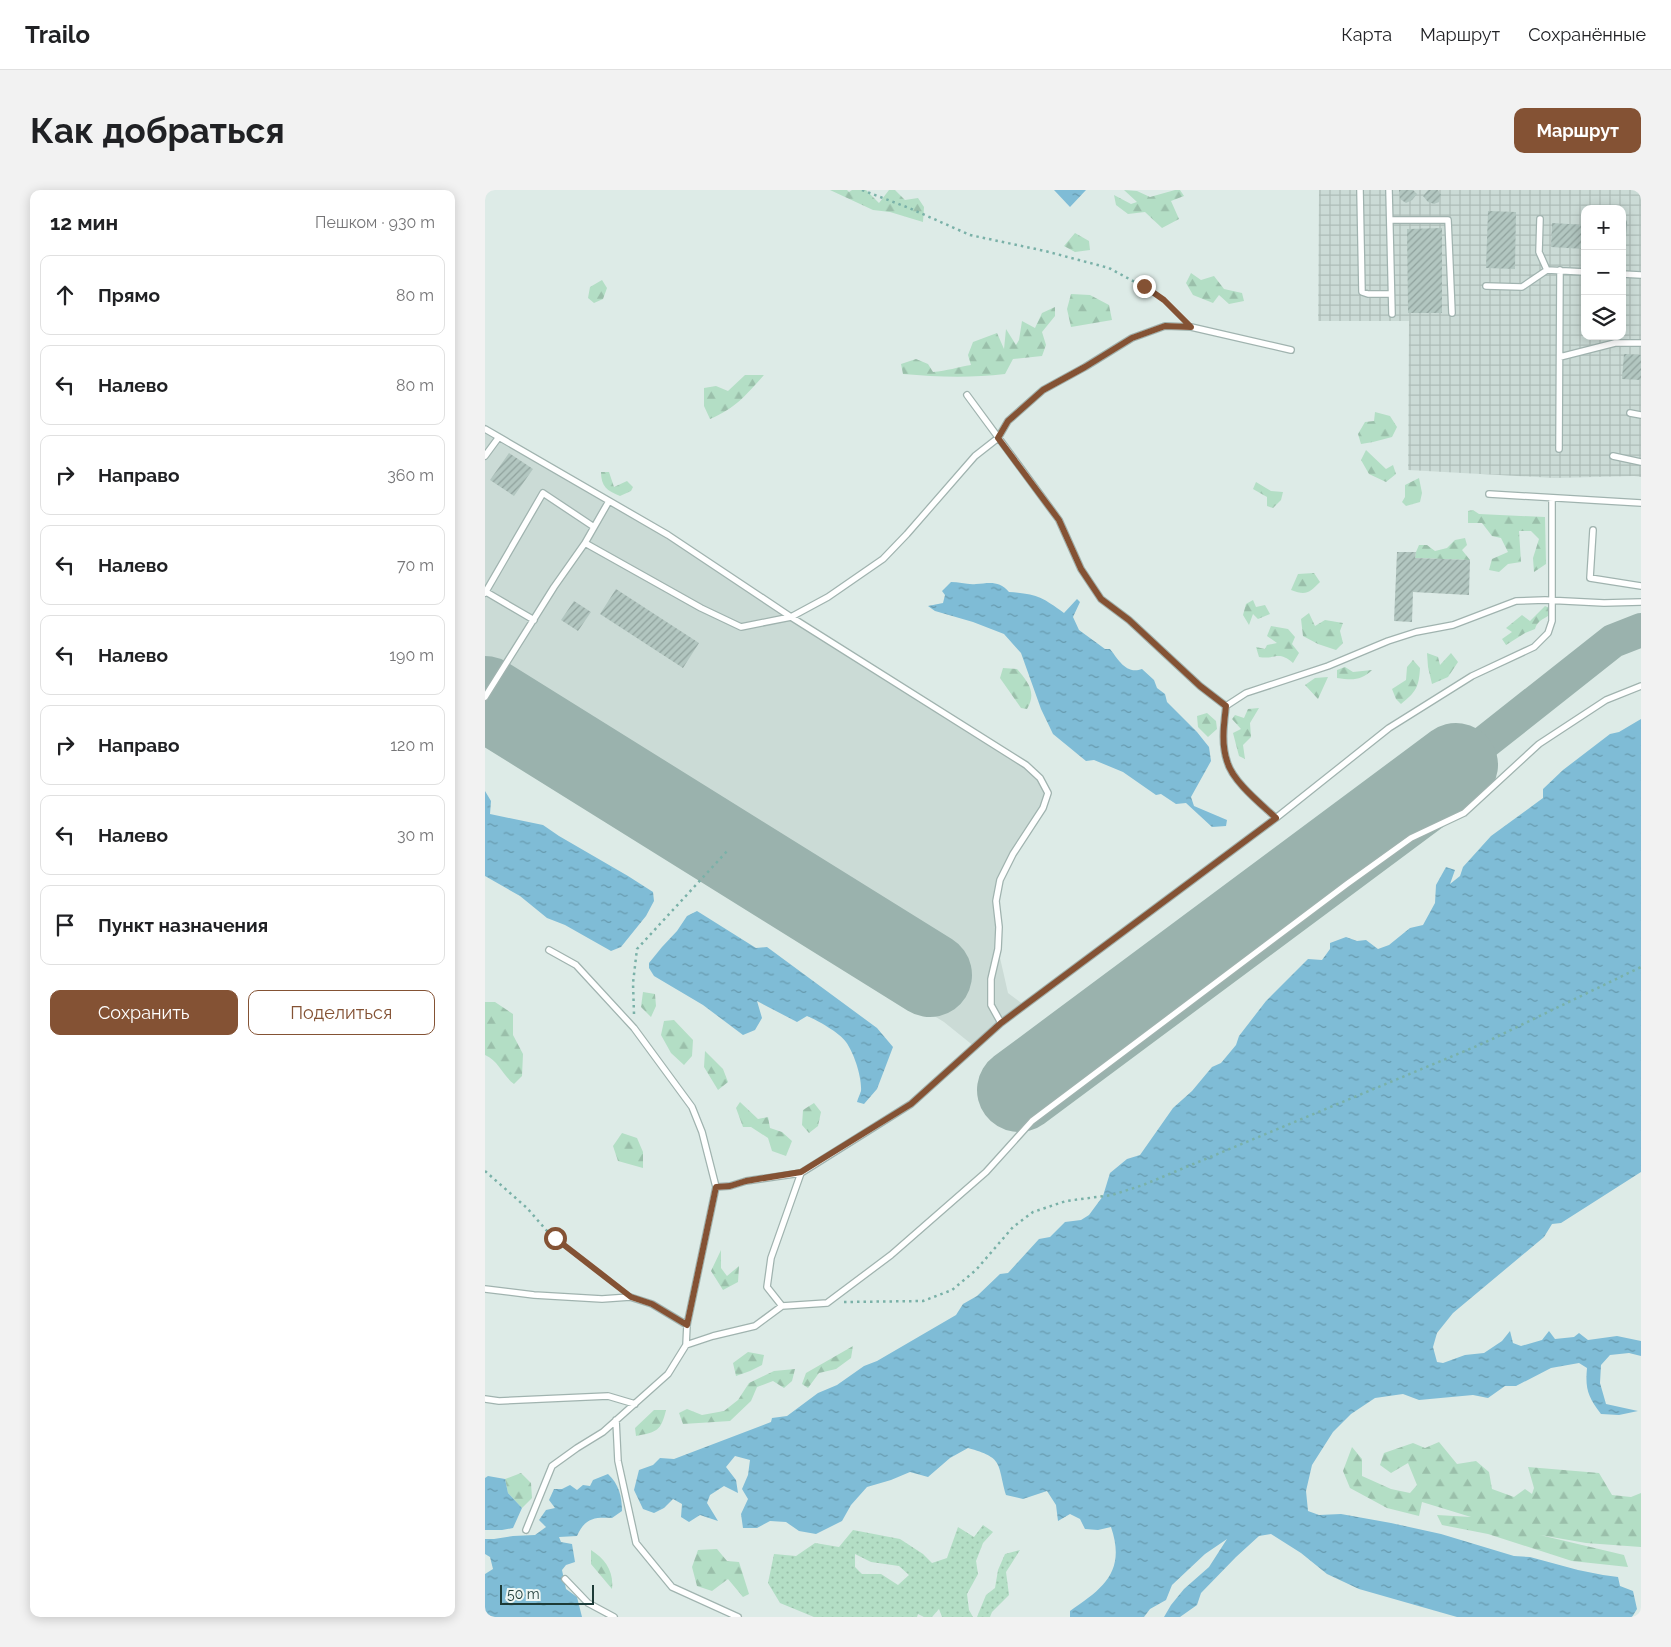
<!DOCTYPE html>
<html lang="ru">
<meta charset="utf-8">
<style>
body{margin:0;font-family:Raleway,sans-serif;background:#f2f2f2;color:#202124}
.controls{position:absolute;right:15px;top:15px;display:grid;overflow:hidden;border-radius:10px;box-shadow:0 2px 12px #0003}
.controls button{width:45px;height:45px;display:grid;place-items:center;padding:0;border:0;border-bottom:1px solid #e0e0e0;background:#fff;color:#202124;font:25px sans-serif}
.scale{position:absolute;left:15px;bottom:12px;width:94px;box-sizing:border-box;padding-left:5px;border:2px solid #1d3b37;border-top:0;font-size:14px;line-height:18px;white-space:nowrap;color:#1d3b37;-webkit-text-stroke:4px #eef7f4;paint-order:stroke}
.stop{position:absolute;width:15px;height:15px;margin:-11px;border:4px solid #845234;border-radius:50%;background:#fff}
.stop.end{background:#845234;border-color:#fff;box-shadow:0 1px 5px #0008}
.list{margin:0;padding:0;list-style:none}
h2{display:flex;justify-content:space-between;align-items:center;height:65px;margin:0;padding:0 20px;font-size:21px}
h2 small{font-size:16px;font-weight:400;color:#757577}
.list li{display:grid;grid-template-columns:32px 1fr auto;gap:15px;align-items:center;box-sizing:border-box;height:80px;margin:0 10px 10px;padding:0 10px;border:1px solid #e0e0e0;border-radius:10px}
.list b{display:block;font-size:19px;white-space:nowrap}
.list em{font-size:16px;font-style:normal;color:#757577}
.actions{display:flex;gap:10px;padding:15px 20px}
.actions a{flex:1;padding:11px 0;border:1px solid #845234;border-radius:10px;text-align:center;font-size:18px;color:#845234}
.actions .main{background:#845234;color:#fff}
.icon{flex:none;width:28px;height:28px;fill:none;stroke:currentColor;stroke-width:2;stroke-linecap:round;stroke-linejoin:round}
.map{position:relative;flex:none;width:1156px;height:1427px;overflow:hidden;border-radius:10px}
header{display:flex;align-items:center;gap:30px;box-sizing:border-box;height:70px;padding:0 25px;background:#fff;border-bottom:1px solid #e0e0e0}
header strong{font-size:24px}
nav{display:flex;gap:28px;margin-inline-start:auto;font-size:18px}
.intro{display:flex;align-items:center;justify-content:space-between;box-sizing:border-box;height:120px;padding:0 30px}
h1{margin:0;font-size:35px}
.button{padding:12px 22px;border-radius:10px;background:#845234;color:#fff;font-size:18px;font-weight:700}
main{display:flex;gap:30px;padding:0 30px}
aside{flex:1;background:#fff;border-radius:10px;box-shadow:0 2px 12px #0003}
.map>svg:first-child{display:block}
.built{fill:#cbdbd6}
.industrial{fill:url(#industrial-grid);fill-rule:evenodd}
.grass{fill:url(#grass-dots);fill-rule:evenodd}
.forest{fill:url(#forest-firs)}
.water{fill:url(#water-ripples)}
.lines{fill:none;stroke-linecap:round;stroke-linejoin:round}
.taxiway{stroke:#9ab2ad;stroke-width:34}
.runway{stroke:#9ab2ad;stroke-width:84}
.building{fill:url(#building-hatch)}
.service-casing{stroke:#a0b3af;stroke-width:8}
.path{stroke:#7ab1a8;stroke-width:2.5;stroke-dasharray:2.5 4;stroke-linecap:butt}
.service{stroke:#fff;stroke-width:5.5}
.route{stroke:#845234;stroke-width:6}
</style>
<header>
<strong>Trailo</strong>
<nav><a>Карта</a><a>Маршрут</a><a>Сохранённые</a></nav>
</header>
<div class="intro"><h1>Как добраться</h1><a class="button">Маршрут</a></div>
<main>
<aside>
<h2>12 мин<small>Пешком · 930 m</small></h2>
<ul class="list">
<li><svg class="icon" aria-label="ahead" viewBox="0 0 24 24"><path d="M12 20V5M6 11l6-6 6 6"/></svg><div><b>Прямо</b></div><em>80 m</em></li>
<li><svg class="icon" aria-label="left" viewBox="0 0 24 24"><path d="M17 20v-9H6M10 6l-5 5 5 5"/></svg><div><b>Налево</b></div><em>80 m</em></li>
<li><svg class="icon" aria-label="right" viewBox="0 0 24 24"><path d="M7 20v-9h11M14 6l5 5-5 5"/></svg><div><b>Направо</b></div><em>360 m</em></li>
<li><svg class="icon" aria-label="left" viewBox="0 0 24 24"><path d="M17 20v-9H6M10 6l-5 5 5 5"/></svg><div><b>Налево</b></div><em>70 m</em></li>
<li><svg class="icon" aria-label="left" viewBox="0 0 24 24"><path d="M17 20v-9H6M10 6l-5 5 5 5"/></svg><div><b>Налево</b></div><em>190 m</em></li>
<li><svg class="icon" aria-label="right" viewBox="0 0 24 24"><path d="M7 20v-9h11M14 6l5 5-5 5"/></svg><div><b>Направо</b></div><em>120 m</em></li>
<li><svg class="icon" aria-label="left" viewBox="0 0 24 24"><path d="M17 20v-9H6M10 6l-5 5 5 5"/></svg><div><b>Налево</b></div><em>30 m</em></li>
<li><svg class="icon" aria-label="arrive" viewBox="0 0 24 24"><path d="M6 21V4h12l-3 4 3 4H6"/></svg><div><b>Пункт назначения</b></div></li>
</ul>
<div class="actions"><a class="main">Сохранить</a><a>Поделиться</a></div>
</aside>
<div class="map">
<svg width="1156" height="1427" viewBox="0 0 1156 1427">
<defs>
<pattern id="industrial-grid" width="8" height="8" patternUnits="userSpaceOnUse" patternTransform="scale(1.25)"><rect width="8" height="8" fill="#cbdbd6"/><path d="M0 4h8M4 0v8" fill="none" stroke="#aebdb8"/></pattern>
<pattern id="grass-dots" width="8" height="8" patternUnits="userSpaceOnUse" patternTransform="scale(1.25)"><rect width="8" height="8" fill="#b3dec5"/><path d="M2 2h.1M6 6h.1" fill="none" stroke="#9abfaa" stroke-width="1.8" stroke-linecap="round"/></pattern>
<pattern id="forest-firs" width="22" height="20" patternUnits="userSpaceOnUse" patternTransform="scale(1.25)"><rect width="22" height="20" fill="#b3dec5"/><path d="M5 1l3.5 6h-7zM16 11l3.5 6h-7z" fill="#9abfaa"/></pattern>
<pattern id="water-ripples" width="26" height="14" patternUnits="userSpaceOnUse" patternTransform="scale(1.25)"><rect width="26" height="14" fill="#7fbcd6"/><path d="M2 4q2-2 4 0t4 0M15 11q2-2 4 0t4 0" fill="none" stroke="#679aae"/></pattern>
<pattern id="building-hatch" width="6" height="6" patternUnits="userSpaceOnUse" patternTransform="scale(1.25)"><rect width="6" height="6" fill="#b2c6c0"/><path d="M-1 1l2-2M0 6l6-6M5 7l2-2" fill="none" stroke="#90a29d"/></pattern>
</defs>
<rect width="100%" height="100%" fill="#ddebe7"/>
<path class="built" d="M0 237 253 392 545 578 563 603 549 632 515 690 512 723 513 759 523 803 539 815 490 857 459 832 0 549Z"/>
<path class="industrial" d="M834 0H1156V287L1149 286 1069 288 923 280 924 131H833ZM1100 19H1137V146H1100Z"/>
<path class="grass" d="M498 1335 508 1342 498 1353 491 1371 493 1384 482 1404 484 1420 488 1427H457L454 1419 447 1427H439L433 1424 432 1427H329L295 1413 283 1393 289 1364 311 1366 330 1353 354 1357 368 1340 415 1349 438 1364 447 1373 462 1368 473 1337 489 1347ZM370 1364 386 1372 414 1376 424 1385 413 1395 396 1384H377L370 1377Z
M535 1360 521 1382 524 1405 507 1422 505 1427H492L501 1405 510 1398 513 1380 520 1364Z"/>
<path class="forest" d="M345 0H362L364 2 367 0H381L394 13 404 0H410L420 10 433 8 439 17 438 32 405 22 388 20Z
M639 0 652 1 665 7 690 0H695L699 6 686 11 694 29 677 38 660 22 643 24 631 15 629 5 646 14 652 12Z
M590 43 604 51 605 60 590 62 579 56Z
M706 83 716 90 729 86 739 99 757 103 759 111 744 114 734 105 728 113 708 105 701 93Z
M117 90 122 98 118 109 109 113 103 108 105 97Z
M586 104 605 105 624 115 627 130 586 137 582 119Z
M570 117V126L557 142 561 155 557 166 528 169 520 184C486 188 452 187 418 184L416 174 431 169 443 174 448 182C462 181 473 177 486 175L483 165 488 152 512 143 519 159 521 139 531 155 534 150 537 131 550 138 557 123Z
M260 185H279C261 205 251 218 225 229L219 216V198L231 196 243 201Z
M890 222 905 226 912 237 907 247 888 252 876 254 873 244 880 232 889 231Z
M881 260 901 279 908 275 911 284 901 292 884 284 876 270Z
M116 282H124L129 297 142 291 148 297 146 301 135 306C122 301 116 296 116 282Z
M934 288 937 303 935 312 921 316 917 312 920 307V295Z
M771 292 786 301 798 302 796 310 788 318 782 316V307L768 299Z
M988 320 994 324 1060 327 1061 374 1049 382 1048 368 1054 349 1046 341H1034L1036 372 1023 374 1014 382 1004 380 1007 369 1023 362 1016 348 1007 346 997 333H983V321Z
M980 348 982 355 977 360 985 370 930 368 931 362 934 355H942L950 361 962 358 970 350Z
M829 383 835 392C824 403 821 406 806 400L813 384Z
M768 410 771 417 780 415 785 424 773 429 768 424 764 435 758 425 761 414Z
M1060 416 1067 419 1068 423C1061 428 1052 430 1050 439L1040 443 1021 455 1017 449 1027 442 1021 438 1037 425 1045 431Z
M824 423 830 436 840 430 858 433 855 441 858 453 851 460 833 454 818 446 816 429Z
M786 436 803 439 810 447 807 454 814 463 808 473C793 460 790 470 774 467L771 457 780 459 782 455 792 453 782 446Z
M942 463 953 467 955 475 966 463 973 472 963 487 947 494 943 477Z
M928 470 935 478C934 497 931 502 916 514L911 509 907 499 921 490 922 477Z
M860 477 868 482 887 480C876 491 867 490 852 488V480Z
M518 478 532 479C543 492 552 502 542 519L536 518 515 488Z
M843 487 833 509 820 495 830 488Z
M774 518 765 533 766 547 758 555 760 569 754 566 748 543 756 539 747 529 750 525 759 528 763 519Z
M722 523 731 531 732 539 723 547 713 537 712 526Z
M158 802 170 804 171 816 166 827 156 817Z
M0 812H10L28 824V845L38 864 37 886 29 894C17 885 14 871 0 865Z
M189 830 208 850 207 866 199 875 186 863 176 845 179 831Z
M220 861 238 879 243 892 233 900 219 877Z
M255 912 273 929 283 927 285 938 297 942 307 951 301 966 287 961 283 948 266 937H258L251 918Z
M329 913 336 922 333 936 324 943 317 935 318 920Z
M137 943 152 948 158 962V978L133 971 128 956Z
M236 1060V1078L242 1086 254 1076 253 1092 238 1100 226 1081Z
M368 1156 366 1168 351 1179 334 1183 323 1198 317 1194 321 1183Z
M263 1162 279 1165 277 1175 265 1181 251 1186 248 1173Z
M310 1179 307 1191 299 1198 288 1191 272 1197 266 1211 245 1231 198 1234 194 1223 202 1219 217 1225 239 1221 253 1210 264 1193 289 1181Z
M169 1220H181C176 1241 172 1242 151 1246L150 1238Z
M954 1252 972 1274 991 1271 1004 1282 1007 1299 1029 1307 1040 1299 1047 1304 1049 1298 1043 1277 1114 1283 1127 1305 1146 1307 1156 1303V1357L1101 1353 1055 1345 1139 1365 1143 1377 1087 1371 1003 1344 957 1335 952 1325 986 1327 937 1312 934 1326 902 1318 865 1298 858 1281 867 1257 877 1269V1286L906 1299 925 1303 932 1295 923 1273 906 1283 895 1275 899 1263 928 1253 940 1258Z
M36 1283 46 1293 47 1308 37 1318 23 1303 20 1289Z
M232 1359 242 1371 254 1372 264 1404 258 1407 243 1389 227 1401 212 1396 207 1377 213 1360Z
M106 1360C120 1369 129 1381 127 1399L106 1374Z"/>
<path class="water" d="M569 0H601L585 17Z
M466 392C474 392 483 395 491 394 504 393 514 390 524 402 552 404 557 407 579 423L592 409 595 412 588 427 594 440 620 459H625C633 469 641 485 657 479L669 490 672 498 680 504 682 512 712 542 724 557 726 571 706 607 709 616 742 630 741 636 727 637 701 613 691 614 676 604 671 605 638 582 609 570 601 571 568 544 556 519 536 463 519 444 488 432 450 421 443 416 458 413 460 405 457 401Z
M1156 529V982L1076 1033 1067 1034 1059 1047 968 1123 952 1143 948 1157 952 1172 958 1173 980 1165 999 1163 1017 1151 1025 1141 1028 1153 1036 1156 1057 1150 1064 1141 1070 1149 1089 1147 1094 1143 1103 1150 1132 1146 1156 1151V1166L1144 1163 1125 1165 1116 1175 1115 1193 1121 1214 1153 1221 1134 1225 1116 1224C1103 1207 1100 1199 1102 1178L1094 1173 1066 1178 1031 1196H1020L1003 1208 988 1205 934 1210 918 1204 890 1208 866 1224 848 1242 827 1275 821 1301 823 1321 834 1325 856 1324 906 1333 956 1344 1029 1366 1045 1367 1093 1380 1118 1385 1133 1387 1135 1396 1148 1401 1152 1419 1147 1427H972L874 1399 842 1384 816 1363 786 1344 774 1346 751 1367 716 1403 712 1415 695 1427H679L686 1415 699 1399 724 1377 742 1349 720 1364 687 1395 681 1410 665 1419 659 1427H585V1421C619 1398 641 1381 626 1337L613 1340 600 1339 595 1329 585 1324 573 1331 571 1315 562 1301 538 1309 521 1305C512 1273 519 1268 483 1258L465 1268 443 1287 425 1282 406 1290 382 1297 366 1315 357 1331 331 1344 314 1341 301 1332 285 1331 272 1338H258L256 1324 263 1309 257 1299 263 1285 265 1270 250 1266 241 1277 251 1290 253 1303 239 1296 225 1305 222 1313 233 1331 215 1325 204 1332 196 1327 197 1314 188 1309 179 1318 169 1323 158 1319 149 1300 154 1280 168 1275 175 1268 189 1269 286 1232 287 1228 302 1226 333 1203 352 1195 379 1176 392 1171 471 1125 478 1114 492 1106 515 1084 523 1083 554 1049 565 1047 580 1032 596 1030 604 1025 618 1006 625 983 642 969 655 965 688 918 707 901 727 877 736 873 751 855 754 846 781 811 823 769 837 770 845 759V753L861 747 872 751 881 750 893 759 904 755 925 738 938 735 950 713 951 695 961 677 970 680 965 694 975 686 978 677 1006 646 1058 608V599L1078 580 1125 544 1134 542Z
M0 601 6 611 5 624 58 635 74 646 143 686 168 702 169 711 161 726 136 757 126 761 80 735 62 728 35 706 0 686Z
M212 721 271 758 282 757 392 838 408 857 392 899 379 914 372 912C373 908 375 904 376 901 377 887 369 863 361 852 355 843 332 830 322 826L312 832 272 811 277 828 270 840 258 845 218 815 169 786 164 778V773L177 757 192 741 202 726Z
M123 1284C134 1294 137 1307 137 1321L127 1328C109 1327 100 1328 92 1346L74 1347 76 1352 87 1354 90 1372 81 1375 77 1380 81 1399 92 1407 97 1427H0V1384L8 1379 5 1367 0 1364V1349H9L28 1346 50 1345 61 1337 54 1330 61 1320 70 1318 64 1310 69 1299H77L85 1295 92 1300 98 1295 105 1296 108 1290Z
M3 1286 20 1289 23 1303 37 1318 28 1338 17 1340H0V1288Z"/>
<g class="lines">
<path class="taxiway" d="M971 575 1128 451 1156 440"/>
<path class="runway" d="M0 508 445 785
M534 900 971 575"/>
</g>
<path class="building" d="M914 0H928L932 4 927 10 921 13 915 9Z
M943 0H953L956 5 954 12 949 14 943 12 938 6Z
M1003 21 1031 22 1030 79 1001 78Z
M1067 33 1100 35V59L1066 57Z
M957 38V123H923L922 39Z
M1139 164 1156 165V190L1137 189Z
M24 263 48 279 29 306 5 290Z
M912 362H931L930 368 985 370 984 405 928 402 927 432 909 431Z
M131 399 214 453 198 478 115 424Z
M89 411 106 422 93 441 76 430Z"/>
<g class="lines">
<defs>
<path id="service" d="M875 0 877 102 883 104H906
M904 0 907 124
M1055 29 1054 62 1062 80
M905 30H963L967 123
M1137 47 1138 33
M1137 84 1156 85
M1001 96 1037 97 1062 80 1100 82
M1075 167 1130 153H1156
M482 205 574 330 596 379 616 409 644 430 715 496 741 516
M1145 223 1156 225
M0 239 183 345 306 427 541 575 555 588 563 603 558 618 528 664 515 690 511 711 514 737 513 759 506 789V815L516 833
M1074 259 1075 80
M0 266 14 247
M1128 266 1156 272
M1004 304 1156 313
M1108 340 1105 388 1156 396
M100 353 216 418 256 437 306 427 343 407 398 369 422 344 490 266 513 248 523 231 558 200 600 177 647 148 680 136 706 137 806 160
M1 402 49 430
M0 403 58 303 109 337
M0 507 69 397 100 353 124 311
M791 628C776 614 747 591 742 571 736 553 739 534 741 516L761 503 843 476 903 451 931 442 968 435 1031 411 1060 410 1119 413 1156 412
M231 997 245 996 261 991 316 983
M0 1099 49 1105 117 1109 145 1107 167 1114 202 1135
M297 1116 282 1097 286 1068 316 983 426 914 516 833 791 628 904 538 987 486 1049 457 1063 443 1067 431V308
M201 1155 228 1146 270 1136 297 1116 342 1113 406 1065 501 982 547 931 862 694 926 648 979 623 1054 554 1121 510 1156 496
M0 1209 14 1211 123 1206 150 1214
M131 1230 133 1271 151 1353 187 1397 253 1427
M41 1340 67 1276 92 1258 118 1242 183 1184 201 1155 202 1135 231 997 217 942 207 917 149 838 91 775 64 760
M80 1389 103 1413 129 1427"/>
</defs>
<use href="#service" class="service-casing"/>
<path class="path" d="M377 0 424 18 485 45 560 61 624 78 659 97 679 110 698 129
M149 824 148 793 152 759 244 659
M0 981 42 1018 69 1049 136 1100
M359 1112 438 1111 467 1100 491 1080 528 1037 548 1022 581 1011 627 1005 658 995 999 853 1156 777"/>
<use href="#service" class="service"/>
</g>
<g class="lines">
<path class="route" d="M70 1048 146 1107 167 1114 202 1135 231 997 245 996 261 991 316 982 426 914 516 833 791 628C776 614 747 591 742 571 736 553 739 534 741 516L715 496 644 430 616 409 596 379 574 330 513 248 523 231 558 200 600 177 647 148 680 136 706 137 679 110 659 96"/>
</g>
</svg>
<div class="controls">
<button>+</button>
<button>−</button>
<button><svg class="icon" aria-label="layers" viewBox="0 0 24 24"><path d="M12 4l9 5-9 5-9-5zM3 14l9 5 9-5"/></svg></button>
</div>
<div class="scale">50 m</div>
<div class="stop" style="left:70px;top:1048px"></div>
<div class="stop end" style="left:659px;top:96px"></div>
</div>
</main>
